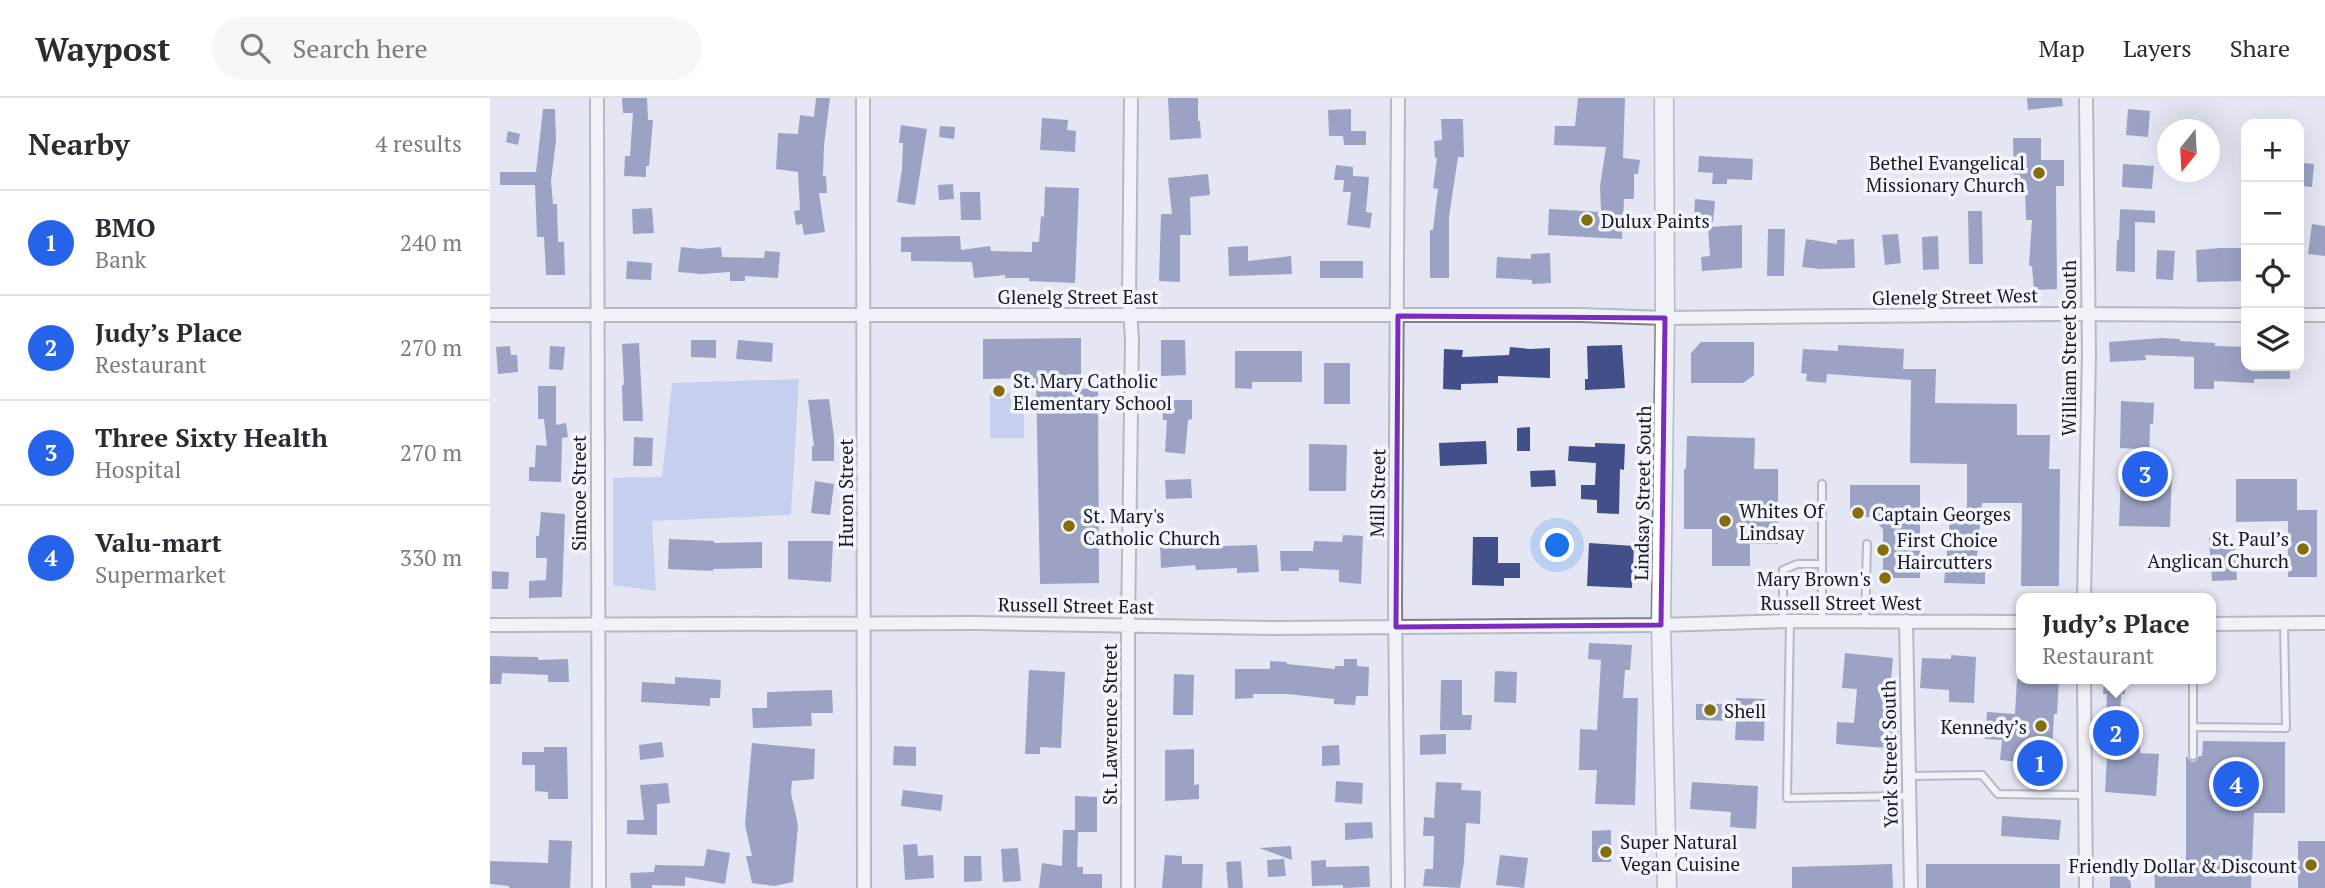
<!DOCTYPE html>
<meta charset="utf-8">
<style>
body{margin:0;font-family:"PT Serif",serif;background:#f7f7f7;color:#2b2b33}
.controls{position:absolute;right:21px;top:21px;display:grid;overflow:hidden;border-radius:14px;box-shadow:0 7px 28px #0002}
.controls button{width:63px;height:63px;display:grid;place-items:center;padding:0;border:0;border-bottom:2px solid #e1e1e2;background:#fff;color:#2b2b33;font:35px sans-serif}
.compass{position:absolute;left:1667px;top:21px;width:63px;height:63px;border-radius:50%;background:#fff;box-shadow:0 7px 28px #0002;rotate:198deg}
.you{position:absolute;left:1068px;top:448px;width:24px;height:24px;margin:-18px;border:5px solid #fff;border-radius:50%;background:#1a73e8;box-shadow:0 0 0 10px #1a73e833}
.badge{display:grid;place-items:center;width:46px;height:46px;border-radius:50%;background:#2563eb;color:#fff;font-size:23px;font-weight:700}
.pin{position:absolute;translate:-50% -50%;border:4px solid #fff;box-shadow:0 2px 7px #0006}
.popup{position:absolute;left:1526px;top:495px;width:200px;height:91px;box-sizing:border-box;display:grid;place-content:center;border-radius:14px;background:#fff;filter:drop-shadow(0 2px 5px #0005);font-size:23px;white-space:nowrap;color:#7c7c81}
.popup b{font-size:26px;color:#2b2b33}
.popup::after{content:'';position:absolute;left:50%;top:100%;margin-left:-14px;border:14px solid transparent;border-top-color:#fff}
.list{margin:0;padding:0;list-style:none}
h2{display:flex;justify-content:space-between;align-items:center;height:91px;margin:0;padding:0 28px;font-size:30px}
h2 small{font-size:23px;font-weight:400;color:#7c7c81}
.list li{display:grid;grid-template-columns:46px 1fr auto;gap:21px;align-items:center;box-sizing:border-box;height:105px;padding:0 28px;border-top:2px solid #e1e1e2}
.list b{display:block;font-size:26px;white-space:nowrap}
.list p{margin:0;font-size:23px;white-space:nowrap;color:#7c7c81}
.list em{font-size:23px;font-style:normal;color:#7c7c81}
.icon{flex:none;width:38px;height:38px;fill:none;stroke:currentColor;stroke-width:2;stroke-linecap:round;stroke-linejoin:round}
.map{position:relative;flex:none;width:1835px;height:790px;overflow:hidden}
header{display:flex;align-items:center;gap:42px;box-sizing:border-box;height:98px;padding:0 35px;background:#fff;border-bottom:2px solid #e1e1e2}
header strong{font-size:33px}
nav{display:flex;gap:38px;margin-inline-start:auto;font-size:24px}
.search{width:490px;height:63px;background:#f7f7f7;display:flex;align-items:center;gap:18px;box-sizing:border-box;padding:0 24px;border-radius:38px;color:#7c7c81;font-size:26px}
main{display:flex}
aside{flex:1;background:#fff}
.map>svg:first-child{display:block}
.green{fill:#a3b2e9}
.building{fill:#434f89}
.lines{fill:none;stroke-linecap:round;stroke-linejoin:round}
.lane-casing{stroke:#7d808a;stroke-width:10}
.street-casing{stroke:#7d808a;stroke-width:16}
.secondary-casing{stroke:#7d808a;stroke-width:21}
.lane{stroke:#fff;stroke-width:6}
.street{stroke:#fff;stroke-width:12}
.secondary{stroke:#fff;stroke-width:18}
.marked{fill:none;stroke:#7b2cbf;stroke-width:5;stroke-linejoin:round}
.poi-dot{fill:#856d09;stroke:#f2f5fe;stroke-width:2.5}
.labels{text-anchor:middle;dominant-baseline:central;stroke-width:7;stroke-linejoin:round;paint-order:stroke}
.poi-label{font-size:19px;fill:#18191e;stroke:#f2f5fe;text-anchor:start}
.street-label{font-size:19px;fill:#18191e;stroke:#f2f5fe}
</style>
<header>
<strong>Waypost</strong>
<div class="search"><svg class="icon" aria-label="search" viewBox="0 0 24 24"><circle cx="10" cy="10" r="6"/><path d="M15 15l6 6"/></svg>Search here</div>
<nav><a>Map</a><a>Layers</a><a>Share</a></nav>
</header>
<main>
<aside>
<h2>Nearby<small>4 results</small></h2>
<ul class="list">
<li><span class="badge">1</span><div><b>BMO</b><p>Bank</p></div><em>240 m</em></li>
<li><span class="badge">2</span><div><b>Judy’s Place</b><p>Restaurant</p></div><em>270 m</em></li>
<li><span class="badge">3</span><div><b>Three Sixty Health</b><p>Hospital</p></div><em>270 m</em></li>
<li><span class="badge">4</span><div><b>Valu-mart</b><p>Supermarket</p></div><em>330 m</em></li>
</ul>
</aside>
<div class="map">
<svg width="1835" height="790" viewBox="0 0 1835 790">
<rect width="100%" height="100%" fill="#e4e7f3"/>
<path class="green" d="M309 281 301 417 162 423 166 493 123 487V380L172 379 182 285Z
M500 295H534V340H500Z"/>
<path class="building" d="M132 0H157L158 22H163L159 68H156V79L134 78 135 58H140L143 15H133Z
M326 0H340L334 47 333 78H336L337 95H329L335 134 314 137 312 126 306 127 304 113 310 112 308 74 286 71 288 35 308 36 310 17 324 19Z
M678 0H708V23H710L711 40 680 42Z
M1088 0H1135L1133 60 1150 62 1148 76H1144V101H1134L1132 141 1058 137 1059 111 1111 114 1110 88 1116 49 1064 47 1065 28H1085Z
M1537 0H1572L1573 8 1538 12Z
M53 11H65L66 42 61 83 63 106H67L68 144H74L75 177H56L54 139H47L45 87H10V74H46Z
M861 11V33H876V47H854L853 38H839L838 12Z
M1638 11 1660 13 1658 39 1636 37Z
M552 20 578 22 577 32 586 33 585 54 550 52Z
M951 21H973L974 59H968L959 119V180H940V132H943L948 91 943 90 947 60H945L944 43 952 42Z
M411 27 437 31 425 107 407 104 412 71 413 45H409Z
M450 28 465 29 464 41 449 39Z
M18 33 30 36 28 47 16 44Z
M1523 40H1551V62H1574V88H1566L1567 191 1544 192 1542 168H1539L1542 122H1536L1535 89H1524Z
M1209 58 1263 61 1262 82 1237 81V86H1222L1223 75 1208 74Z
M1812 65 1824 66 1822 89 1810 88Z
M1633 66 1664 68 1662 91 1632 89Z
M846 67 863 69V78L879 79 876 114 882 115 880 130 857 127 861 94H853L854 82H844Z
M718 76 720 97 700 99 701 137H690V184L669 183 671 116H682L678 80Z
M463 86 464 101 449 102 448 87Z
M555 89 589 90 585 185 539 183V180H515V177L484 180 482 164 421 163V154H411V139L470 138 471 152 500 148 501 153 542 154V144H549L551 118 554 119Z
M470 94H490L491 122H471Z
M1205 101 1225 103 1223 124 1204 122Z
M162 110 164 135 143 136 142 111Z
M1630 111 1665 113V125L1645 124V174L1626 173 1627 142H1629Z
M1478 113H1492L1493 166H1479Z
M1822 126 1835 128V158L1818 156Z
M1252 127V170L1212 173 1211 159 1220 158 1218 129Z
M1278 131H1295L1294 178H1277Z
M1408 136 1411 165 1395 167 1392 137Z
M1448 138 1449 171 1433 172 1432 139Z
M1316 141 1347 146V142L1364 141 1365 170 1330 171 1312 169Z
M758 148V163L801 158 802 176 739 178 738 149Z
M191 149 210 151 231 149 232 159 274 160 275 153 290 154 288 180 255 178V183H240V174L212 176 188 174Z
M1730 150H1756V183L1707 184 1706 152Z
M1667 152 1685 153 1683 182 1666 181Z
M1060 155 1061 185 1042 186V182L1006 180 1007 159 1041 161V156Z
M137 163 162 165 161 182 136 181Z
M830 163H873V180H830Z
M591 240V291L608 290 609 485 550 486 546 280 493 281V241Z
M1672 240 1690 241V243L1725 245V248L1756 249V268H1800V281H1764V285L1724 283V291H1704V259L1655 257 1656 262 1620 264 1619 244Z
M201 242H226V260L201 259Z
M248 242 283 245 282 264 246 261Z
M671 242H695L696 277 671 278Z
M1211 244H1264V277L1253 285H1201V255Z
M149 245 153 323H133L132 287H134L132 246Z
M1132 247 1135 290 1095 292V281H1098L1097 248Z
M1348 247 1414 251 1413 271H1446L1445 305 1527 306V337H1560L1559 371H1570L1569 488H1531L1532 405H1492L1487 459H1495V486L1454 485 1460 421 1477 422V366L1420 365 1421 282 1337 276 1336 285 1316 283 1317 276 1311 275 1313 251 1348 253Z
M20 248 21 257H27L28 274 8 276 6 249Z
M60 248 75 249 73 272 59 271Z
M1020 249 1040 251 1060 250V280L1008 278V285L971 286V292L953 291 954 251 973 252 972 259 1019 257Z
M745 253H812V284H762V291L745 290Z
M834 265H860V306H834Z
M48 288H66V327L76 325 78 339 72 340 71 384 39 383V369H45L46 347 57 348 54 321H48Z
M339 301 344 339V363H322V348H324L318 302Z
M684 302H702V321L698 322 695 356 675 354 677 322H673L672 307H684Z
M1631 303 1664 305 1663 326H1660L1659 372 1682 373 1680 429 1629 428 1631 378 1648 379 1649 351 1630 350Z
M1040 329V353H1027V330Z
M1197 338 1265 340 1264 371H1288V446H1260V468H1222V431H1194V371H1196Z
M144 339 163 340 162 368H143Z
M996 343 997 366 950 368 949 345Z
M1105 345 1135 346 1134 372 1130 371 1129 416 1107 415V402L1091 401V387H1105L1106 365 1078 363 1079 348 1105 349Z
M819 346 857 347 856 393H819Z
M1065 372 1066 388 1041 389 1040 373Z
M701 381 702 400 676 401 675 382Z
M1746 381H1807V412H1827V479H1798V423L1746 424Z
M325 383 344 386 340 417 321 415Z
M1360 387H1430V480H1393V431L1381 419H1360Z
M51 414 75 416 72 499 39 500V483L56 482 57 460H46V438H49Z
M853 437 873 438 871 486 849 484V472L809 470V473H791L790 453H823L824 443 852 444Z
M983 439H1008V465H1030V480H1014V488L982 487Z
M1719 439H1731L1732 451 1745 450 1747 482 1722 483Z
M179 441 224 443V445L272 444V470L223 471V473L178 471Z
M298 443H343L341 484 298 481Z
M697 443 698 449 767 447 769 474 747 475V470L706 472 705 467 671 470 670 445Z
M1099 445 1144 448 1142 490 1097 488Z
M2 473 19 474 18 491H2Z
M1099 545 1142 547 1140 572H1135L1133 600H1148L1145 707 1105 706 1107 672H1089L1090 631 1107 632 1111 562 1098 561Z
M1355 555 1403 560 1397 625 1409 626 1408 651 1346 646 1347 624 1364 625 1367 591 1352 590Z
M1461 557 1486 559 1484 605 1459 604V592L1430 590 1432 560 1461 561Z
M0 558 48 559V562L78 561 79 584H58V577L12 575 11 586H0Z
M854 561H867V568L879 569 878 598H866L865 607 844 606V601L797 596H763V600L745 601V571H780V563L797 564V566L845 571V568H854Z
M539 572 575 574 571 650 550 649V656H535Z
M1005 573 1027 574 1026 605 1004 604Z
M684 576 704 577 703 617H683Z
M185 579 231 582 230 600H220V608L151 604 152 584 185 586Z
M1527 581H1569L1567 616H1564L1562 654H1565L1562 683 1527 679 1529 664 1510 662 1512 642 1495 641 1497 614 1525 616Z
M1614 581H1636L1635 596H1631L1630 622 1651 623 1650 655 1669 656 1666 698 1615 694 1618 641H1615L1617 596H1613Z
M951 582H972V617H982L981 632H950Z
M342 592 343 615H321L322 628 263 630 262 610H277V594Z
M1246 600 1275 601 1274 643 1245 642 1246 623 1206 622V606H1246Z
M956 636V656L930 657V637Z
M1713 643 1795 644V715H1764L1761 790H1665L1664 769H1696V658L1702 664 1706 663 1709 658H1712Z
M172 644 174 659 150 662 149 647Z
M262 645 325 651 324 681 302 683 301 695 308 727 303 784 284 788 262 785 256 758H262L255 727Z
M849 647 850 667 832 668V648Z
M404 648 426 649V668L403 667Z
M54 649H77L78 701H58V694L45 693V667H32V654H54Z
M704 651V687L709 686V701L675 703V652Z
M846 683 873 685 872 706 845 704Z
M946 684 972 685 971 692 991 693 990 726 976 725 974 764 970 790 933 788 935 771H943L944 738H933L934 719 944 720Z
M1202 684 1268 688 1266 731 1240 729 1241 714 1200 711Z
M178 685 180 705 167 706V737L137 736V722H154L150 687Z
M413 692 453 697 451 713 411 708Z
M585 698 607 699V734H588L587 769H593V776H612V790H549L552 765 572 768 573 732H585Z
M1512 718 1571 722 1569 742 1511 738Z
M882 724 883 740 855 742V725Z
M1121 732V764H1102V733Z
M59 742 82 743 80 790H19V788L0 786V763L58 765Z
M1808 743H1835V790H1808Z
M427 746 428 758 443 757 444 780 415 782 413 747Z
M801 748 802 762 769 750Z
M528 750 531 783 513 784 511 751Z
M217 751 240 755 235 786 195 779V788L162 787V790H141L140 775 164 774 165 767 214 768Z
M675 757 692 758V766H713L712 790H672Z
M1010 757 1038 760 1034 790 1006 787Z
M474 758H491L492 783 474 784Z
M794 761 796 778 778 779 777 762Z
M836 762V769L879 768 880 789 853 790V787L822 788 821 763Z
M751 763 753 790H738L736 764Z
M1402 766 1403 790H1302V769Z
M1436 766H1570V790H1436Z
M1620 776H1640L1641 790H1620Z"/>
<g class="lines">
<defs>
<path id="lane" d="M1293 523V472L1307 466H1332
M1300 523 1297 700 1418 698
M1332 523V386
M1375 523 1377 446
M1703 581V629L1796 630 1794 526
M1703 658V629
M1418 678 1492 677 1508 696 1596 697"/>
<path id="street" d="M107 0 109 790
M373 0 374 790
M0 217H1091L1175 220 1575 216 1756 217
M1809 217H1835
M1594 500 1599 256 1596 0
M1416 523 1421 790
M1720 526 1835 525
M0 527 485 525 785 530 1171 527 1300 523 1532 524
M1594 581 1596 790
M638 790V527L642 241 639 200 641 0
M908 790 905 506 908 0"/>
<path id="secondary" d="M1174 0 1175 220 1171 527 1177 790"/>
</defs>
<use href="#lane" class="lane-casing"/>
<use href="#street" class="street-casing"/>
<use href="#secondary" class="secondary-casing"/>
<use href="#lane" class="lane"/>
<use href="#street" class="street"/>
<use href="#secondary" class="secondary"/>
</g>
<path d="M0 0H1835V790H0ZM908 218 1175 220 1171 527 906 529Z" fill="#e4e7f3" fill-opacity=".55" fill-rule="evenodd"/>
<path class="marked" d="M908 218 1175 220 1171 527 906 529Z"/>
<g class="poi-dot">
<circle cx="1549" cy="75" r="7"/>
<circle cx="1097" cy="122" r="7"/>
<circle cx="509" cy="293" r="7"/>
<circle cx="1368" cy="415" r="7"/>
<circle cx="1235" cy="423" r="7"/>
<circle cx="579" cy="428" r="7"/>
<circle cx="1813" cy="451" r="7"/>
<circle cx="1393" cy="452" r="7"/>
<circle cx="1395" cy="480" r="7"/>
<circle cx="1220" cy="612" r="7"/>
<circle cx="1551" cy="628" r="7"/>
<circle cx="1116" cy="754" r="7"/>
<circle cx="1821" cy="767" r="7"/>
</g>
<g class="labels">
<g class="poi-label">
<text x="1535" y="64" text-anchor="end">Bethel Evangelical<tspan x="1535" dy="22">Missionary Church</tspan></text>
<text x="1111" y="122">Dulux Paints</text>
<text x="523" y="282">St. Mary Catholic<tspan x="523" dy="22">Elementary School</tspan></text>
<text x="1249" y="412">Whites Of<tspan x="1249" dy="22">Lindsay</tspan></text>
<text x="1382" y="415">Captain Georges</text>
<text x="593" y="417">St. Mary's<tspan x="593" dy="22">Catholic Church</tspan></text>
<text x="1799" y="440" text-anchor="end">St. Paul’s<tspan x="1799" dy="22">Anglican Church</tspan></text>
<text x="1407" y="441">First Choice<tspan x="1407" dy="22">Haircutters</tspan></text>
<text x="1381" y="480" text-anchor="end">Mary Brown's</text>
<text x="1234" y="612">Shell</text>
<text x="1537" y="628" text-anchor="end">Kennedy’s</text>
<text x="1130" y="743">Super Natural<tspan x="1130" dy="22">Vegan Cuisine</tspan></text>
<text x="1807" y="767" text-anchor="end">Friendly Dollar &amp; Discount</text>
</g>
<g class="street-label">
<text x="588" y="198">Glenelg Street East</text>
<text transform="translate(1465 198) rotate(-1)">Glenelg Street West</text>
<text transform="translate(1578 250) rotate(-90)">William Street South</text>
<text transform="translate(88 395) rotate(-90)">Simcoe Street</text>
<text transform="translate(355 395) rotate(-90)">Huron Street</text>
<text transform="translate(887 395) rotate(-89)">Mill Street</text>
<text transform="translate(1152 395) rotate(-89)">Lindsay Street South</text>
<text x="1351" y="504">Russell Street West</text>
<text transform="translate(586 507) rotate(1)">Russell Street East</text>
<text transform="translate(619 626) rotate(-90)">St. Lawrence Street</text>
<text transform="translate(1399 656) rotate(-91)">York Street South</text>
</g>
</g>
</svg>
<div class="controls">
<button>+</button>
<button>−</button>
<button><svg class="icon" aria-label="locate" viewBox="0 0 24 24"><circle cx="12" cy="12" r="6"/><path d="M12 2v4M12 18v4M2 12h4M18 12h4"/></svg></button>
<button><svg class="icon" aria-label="layers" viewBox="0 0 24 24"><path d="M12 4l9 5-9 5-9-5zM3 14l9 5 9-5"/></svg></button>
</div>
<svg class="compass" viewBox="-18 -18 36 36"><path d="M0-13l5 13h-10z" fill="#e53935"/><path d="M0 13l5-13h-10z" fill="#7c7c81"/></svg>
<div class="you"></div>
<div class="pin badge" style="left:1550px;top:665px">1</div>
<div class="pin badge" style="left:1626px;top:635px">2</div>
<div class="popup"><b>Judy’s Place</b>Restaurant</div>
<div class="pin badge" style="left:1655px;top:376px">3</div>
<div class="pin badge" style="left:1746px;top:686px">4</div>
</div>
</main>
